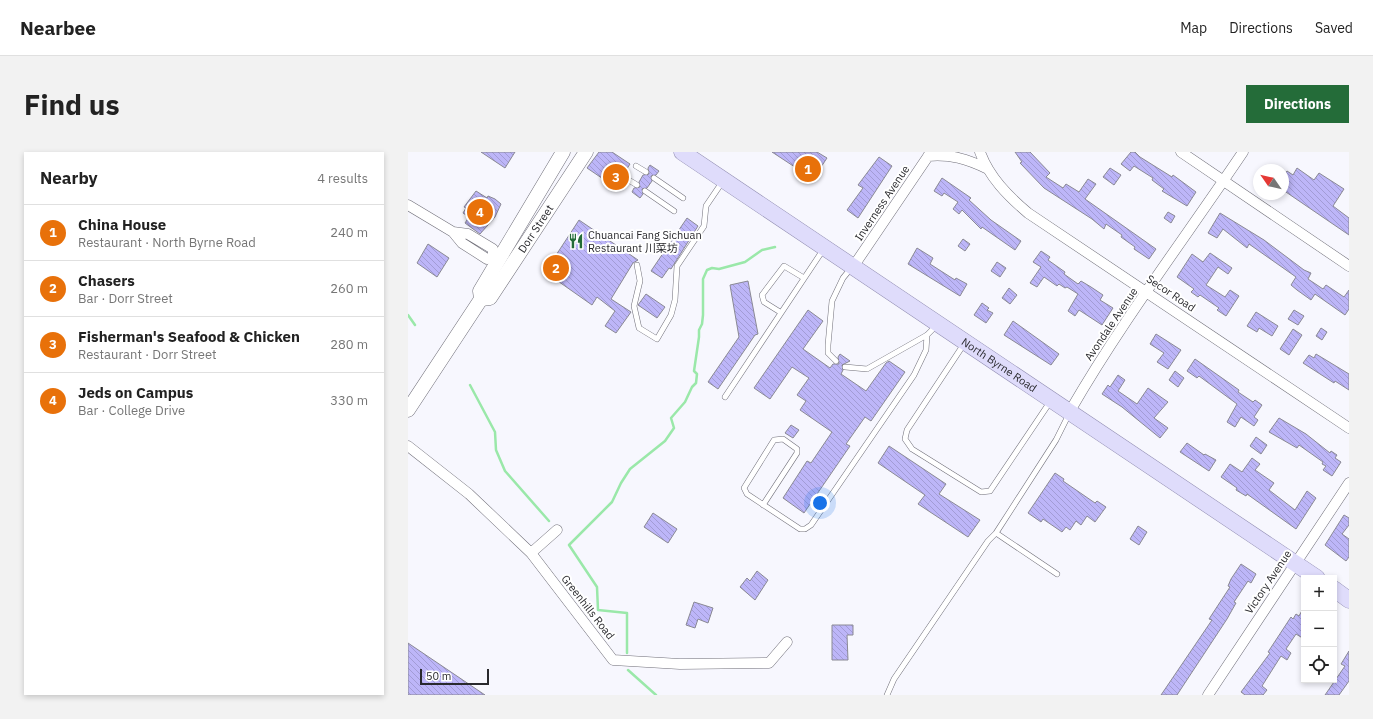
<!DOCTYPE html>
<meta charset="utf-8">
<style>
body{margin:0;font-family:"IBM Plex Sans","Noto Sans SC",sans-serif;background:#f2f2f2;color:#222}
.controls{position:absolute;right:12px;bottom:12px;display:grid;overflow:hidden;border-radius:0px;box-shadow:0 2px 6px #0003}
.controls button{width:36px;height:36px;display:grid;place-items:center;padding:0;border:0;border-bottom:1px solid #e0e0e0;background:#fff;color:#222;font:20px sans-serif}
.compass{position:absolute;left:845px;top:12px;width:36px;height:36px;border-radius:50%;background:#fff;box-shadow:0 2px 6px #0003;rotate:304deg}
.scale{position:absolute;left:12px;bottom:10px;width:69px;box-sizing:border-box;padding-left:4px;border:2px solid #29292d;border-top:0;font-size:11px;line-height:14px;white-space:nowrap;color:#29292d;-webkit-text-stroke:3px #fff;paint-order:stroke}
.you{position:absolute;left:412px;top:351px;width:14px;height:14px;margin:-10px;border:3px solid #fff;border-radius:50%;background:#1a73e8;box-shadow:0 0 0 6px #1a73e833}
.badge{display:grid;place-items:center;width:26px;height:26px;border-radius:50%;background:#246c39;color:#fff;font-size:13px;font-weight:700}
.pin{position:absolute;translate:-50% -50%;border:2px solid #fff;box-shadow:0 1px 4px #0006}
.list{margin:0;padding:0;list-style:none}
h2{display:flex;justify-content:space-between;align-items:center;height:52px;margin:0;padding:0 16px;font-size:17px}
h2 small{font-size:13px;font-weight:400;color:#767676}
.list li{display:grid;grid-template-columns:26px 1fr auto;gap:12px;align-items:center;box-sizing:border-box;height:56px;padding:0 16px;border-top:1px solid #e0e0e0}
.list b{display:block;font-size:15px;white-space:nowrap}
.list p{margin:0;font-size:13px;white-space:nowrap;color:#767676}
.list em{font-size:13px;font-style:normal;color:#767676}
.icon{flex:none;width:22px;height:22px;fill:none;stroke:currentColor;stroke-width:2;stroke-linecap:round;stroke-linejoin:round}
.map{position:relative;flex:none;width:941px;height:543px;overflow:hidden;border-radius:0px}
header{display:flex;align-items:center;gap:24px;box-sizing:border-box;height:56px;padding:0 20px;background:#fff;border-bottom:1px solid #e0e0e0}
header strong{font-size:19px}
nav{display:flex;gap:22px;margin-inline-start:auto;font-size:14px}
.intro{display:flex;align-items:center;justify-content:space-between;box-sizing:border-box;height:96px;padding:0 24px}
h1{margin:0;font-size:28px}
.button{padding:10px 18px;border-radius:0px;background:#246c39;color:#fff;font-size:14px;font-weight:700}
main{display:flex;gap:24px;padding:0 24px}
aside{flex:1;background:#fff;border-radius:0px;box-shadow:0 2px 6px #0003}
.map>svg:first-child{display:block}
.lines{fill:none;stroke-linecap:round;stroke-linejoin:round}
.stream{stroke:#9ae8a9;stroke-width:2.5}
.building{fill:url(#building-back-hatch);stroke:#8a8994}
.lane-casing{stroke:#706f79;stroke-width:6}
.street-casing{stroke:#706f79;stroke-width:11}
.secondary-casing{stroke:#706f79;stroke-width:15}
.primary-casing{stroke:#928eb2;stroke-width:17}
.lane{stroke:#fff;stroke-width:5}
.street{stroke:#fff;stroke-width:10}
.secondary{stroke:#fff;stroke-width:14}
.primary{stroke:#dfdcfb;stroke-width:16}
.labels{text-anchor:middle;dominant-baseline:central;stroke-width:4;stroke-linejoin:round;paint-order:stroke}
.street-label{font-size:11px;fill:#29292d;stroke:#fff}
.poi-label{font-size:11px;fill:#29292d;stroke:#fff;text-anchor:start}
</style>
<header>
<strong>Nearbee</strong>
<nav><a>Map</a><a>Directions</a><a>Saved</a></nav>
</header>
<div class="intro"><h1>Find us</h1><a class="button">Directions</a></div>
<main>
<aside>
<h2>Nearby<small>4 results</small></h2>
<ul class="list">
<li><span class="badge" style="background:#e8710a">1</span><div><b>China House</b><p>Restaurant · North Byrne Road</p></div><em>240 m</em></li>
<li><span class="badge" style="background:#e8710a">2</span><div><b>Chasers</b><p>Bar · Dorr Street</p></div><em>260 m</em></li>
<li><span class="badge" style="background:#e8710a">3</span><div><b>Fisherman's Seafood &amp; Chicken</b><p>Restaurant · Dorr Street</p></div><em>280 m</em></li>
<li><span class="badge" style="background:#e8710a">4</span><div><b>Jeds on Campus</b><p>Bar · College Drive</p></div><em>330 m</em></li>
</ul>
</aside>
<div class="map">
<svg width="941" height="543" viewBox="0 0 941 543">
<defs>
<pattern id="building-back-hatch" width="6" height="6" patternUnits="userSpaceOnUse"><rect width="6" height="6" fill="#bdb6f8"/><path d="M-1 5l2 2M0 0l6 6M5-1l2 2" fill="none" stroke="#a29cd5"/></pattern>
</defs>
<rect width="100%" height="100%" fill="#f7f7fe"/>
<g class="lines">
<path class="stream" d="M0 163 7 173
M62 233 87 280 88 298 97 319 141 369
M219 501V461L190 458 189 435 161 393 204 350 213 331 222 317 257 289 266 276 263 266 277 250 284 235 288 231 289 222 286 219 291 185V178L294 172 295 163V127L299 118 304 116 311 117 337 110 354 98 367 95
M220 518 248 543"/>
</g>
<path class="building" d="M73 0H107L97 16Z
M191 0H204L222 12 207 35 179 16Z
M364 0H409L419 6 405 27Z
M607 0H622L642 21 638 25 655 36 658 32 671 40 680 27 688 32 677 47 748 97 741 107 726 97 727 95 713 85 714 83 698 72 696 77 684 67 636 36 612 11 614 10Z
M723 0H727L732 5 764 25 765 23 788 40 779 54 754 39 756 37 744 28 745 26 726 14 722 19 713 12Z
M471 5 484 14 450 66 439 58 455 36 450 33Z
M242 13 251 19 248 23 243 24 244 29 239 36 234 37 235 42 232 46 224 40 226 36 232 35 231 30 235 23 241 22 240 16Z
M702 16 713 23 706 33 695 25Z
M889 16 906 28 911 21 936 37 925 54 941 66V83L875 38V24L879 19 885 23Z
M534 26 563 46 561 48 583 68 613 89 607 98 574 75 573 77 554 58 551 62 545 57 550 50 536 41 534 44 526 39Z
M68 39 79 46 80 44 87 47 93 52 87 65 72 82 57 71 61 65 55 61 58 56 56 55Z
M760 60 767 64 763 71 756 66Z
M812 61 856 88 896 118 903 121 900 127 915 137 918 133 936 145 941 138V157L937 163 907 142 903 148 889 138 883 133 888 125 841 92 839 96 815 77 809 86 800 81Z
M279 66 290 74 263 117 261 116 254 126 243 119Z
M171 68 230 108 225 111 203 147 223 160 208 181 197 174 207 159 189 145 184 153 137 120Z
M555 87 562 92 557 99 550 94Z
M20 92 41 106 29 125 9 111Z
M509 96 525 106 522 112 547 128 548 126 559 132 552 144 500 112Z
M633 99 642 105 640 108 657 120 656 122 670 132 673 129 683 135 695 143 692 148 705 156 694 173 671 158 667 164 660 159 670 142 659 135 657 136 651 132 649 134 636 125 629 135 622 131 633 115 625 110Z
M802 101 824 116 820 122 810 115 798 133 817 145 822 138 831 144 818 164 809 158 811 156 792 143 790 145 783 140 786 137 769 125 784 102 795 110Z
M589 110 598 116 592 125 583 119Z
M340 129 350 182 347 183 310 237 300 230 331 185 322 133Z
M601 136 609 143 602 152 594 146Z
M238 142 257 155 249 166 230 153Z
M574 151 581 156 579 158 585 161 578 171 566 163Z
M400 158 415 169 395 197 422 216 425 212H431L430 205 432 202 442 209 434 213 435 218 433 222 458 239 478 211 481 209 497 220 463 269 457 265 438 292 442 294 396 361 375 346 399 309 403 311 424 280 392 258 398 249 389 243 401 226 384 215 362 247 346 236Z
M886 158 896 164 890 173 880 167Z
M848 160 870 174 864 184 851 176 849 180 839 174Z
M605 169 651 202 643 213 596 183Z
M913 176 919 180 914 188 908 184Z
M885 177 894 183 881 203 872 197Z
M748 182 773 198 760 217 749 210 756 201 742 192Z
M908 202 941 222V238L927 229 926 231 895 211 901 203 906 206Z
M787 207 831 238 830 240 845 250 847 248 854 253 846 265 850 268 846 274 833 265 827 275 819 270 829 252 791 224 789 226 779 219Z
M767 219 776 226 770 235 761 228Z
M710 223 717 228 710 239 729 252 740 236 760 250 746 266 760 276 752 286 714 255 694 242 700 233 702 235Z
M871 266 898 282 922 301 923 299 929 303 927 306 933 310 924 324 915 318 918 314 914 312 915 310 891 293 889 296 861 280Z
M383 273 391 278 385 286 377 281Z
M848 285 859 293 853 302 842 294Z
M779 291 796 303 797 302 808 308 801 319 772 300Z
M481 294 538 332 531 342 572 368 560 385 510 352 517 343 470 311Z
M844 306 852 312 847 318 866 331 861 338 887 358 899 339 908 346 888 377 839 342 838 344 828 338 829 336 813 325 822 312 834 320Z
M647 321 656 327 655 329 687 351 689 349 698 355 687 370 679 364 673 373 668 369 662 378 658 375 654 380 635 367 633 370 620 361Z
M245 361 269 377 260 391 236 375Z
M936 363 941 366V373L934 382 941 387V405L938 409 917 393Z
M730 374 739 380 731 393 722 387Z
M833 412 848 422 843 431 840 429 826 450 828 451 819 467 769 543H753L804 468 801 467 822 435 820 434 823 427Z
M349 419 360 428 347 448 332 435 339 426 342 429Z
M286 450 305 456 300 471 290 467 287 476 278 473Z
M896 455V487L888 482 878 497 883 501 879 508 873 504 854 534 859 538 855 543H837L833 540 862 501 860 500 883 465 885 467 888 462 891 464Z
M424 473H445V483H439L440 508H424Z
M0 491 77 543H0Z
M941 499V529L931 543H917L937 514 933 512Z"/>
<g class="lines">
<defs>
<path id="lane" d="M228 14 238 20
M246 26 275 46
M219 27 229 33
M237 39 266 59
M229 113 232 129 226 154 231 176 249 187 263 163 267 148 269 114 296 74 298 54 315 29
M372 160 356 150 354 143 376 114 396 126
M556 192 499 278 497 287 504 297 573 340 582 339 642 250
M428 209 420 201V193L424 149 435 126 444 115
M437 215 459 217 519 183 529 173
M317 245 415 98
M355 353 389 301V297L375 287 366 288 336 336 339 342 392 377H397L403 373 506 223 518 198 519 183
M649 422 588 381 648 288 661 262
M479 543 486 527 580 389 588 381"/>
<path id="street" d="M572 0C581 25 600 44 620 61L941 276
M773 0 941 114
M520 4C543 2 559 7 580 17
M0 53 45 80 54 91 79 107 85 105
M45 80 60 82 85 97V105
M445 115 523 0
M662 259C714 169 777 86 835 0
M0 294 61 342 123 401 205 508 272 512 361 511 379 490
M123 401 149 378
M800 543 941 331"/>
<g id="secondary">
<path id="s1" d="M73 147 82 146 178 0"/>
<path d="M0 258 73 147 72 139 155 0"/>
</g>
<g id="primary">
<path id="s2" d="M274 0 909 426"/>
<path d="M926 437 941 448"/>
</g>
</defs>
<use href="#lane" class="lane-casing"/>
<use href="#street" class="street-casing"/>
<use href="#secondary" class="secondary-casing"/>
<use href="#primary" class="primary-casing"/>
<use href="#lane" class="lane"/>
<use href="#street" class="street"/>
<use href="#secondary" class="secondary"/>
<use href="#primary" class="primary"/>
</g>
<defs>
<symbol id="restaurant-bare" viewBox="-9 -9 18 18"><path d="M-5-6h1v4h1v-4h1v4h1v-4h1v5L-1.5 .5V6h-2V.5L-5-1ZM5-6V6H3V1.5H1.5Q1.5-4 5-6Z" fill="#246c39" stroke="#fff" stroke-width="2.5" paint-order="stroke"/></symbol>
</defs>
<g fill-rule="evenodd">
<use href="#restaurant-bare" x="157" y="78" width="22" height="22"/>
</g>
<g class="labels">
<g class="street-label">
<text transform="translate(474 51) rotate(-56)">Inverness Avenue</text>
<text stroke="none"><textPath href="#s1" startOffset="92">Dorr Street</textPath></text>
<text transform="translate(763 141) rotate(34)">Secor Road</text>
<text transform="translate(703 172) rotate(-56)">Avondale Avenue</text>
<text stroke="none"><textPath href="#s2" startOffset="382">North Byrne Road</textPath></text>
<text transform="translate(860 430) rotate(-56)">Victory Avenue</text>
<text transform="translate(180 455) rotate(52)">Greenhills Road</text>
</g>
<g class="poi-label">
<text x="180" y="83">Chuancai Fang Sichuan<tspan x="180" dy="13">Restaurant 川菜坊</tspan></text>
</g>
</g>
</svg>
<div class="controls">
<button>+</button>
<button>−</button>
<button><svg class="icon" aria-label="locate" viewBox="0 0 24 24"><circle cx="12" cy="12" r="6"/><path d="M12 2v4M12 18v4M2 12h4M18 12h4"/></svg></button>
</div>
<svg class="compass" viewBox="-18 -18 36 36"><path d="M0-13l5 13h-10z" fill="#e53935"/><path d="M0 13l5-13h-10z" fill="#767676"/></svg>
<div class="scale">50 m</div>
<div class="you"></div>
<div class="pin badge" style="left:400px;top:17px;background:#e8710a">1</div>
<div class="pin badge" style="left:148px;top:116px;background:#e8710a">2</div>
<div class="pin badge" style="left:208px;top:25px;background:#e8710a">3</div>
<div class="pin badge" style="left:72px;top:60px;background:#e8710a">4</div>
</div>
</main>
